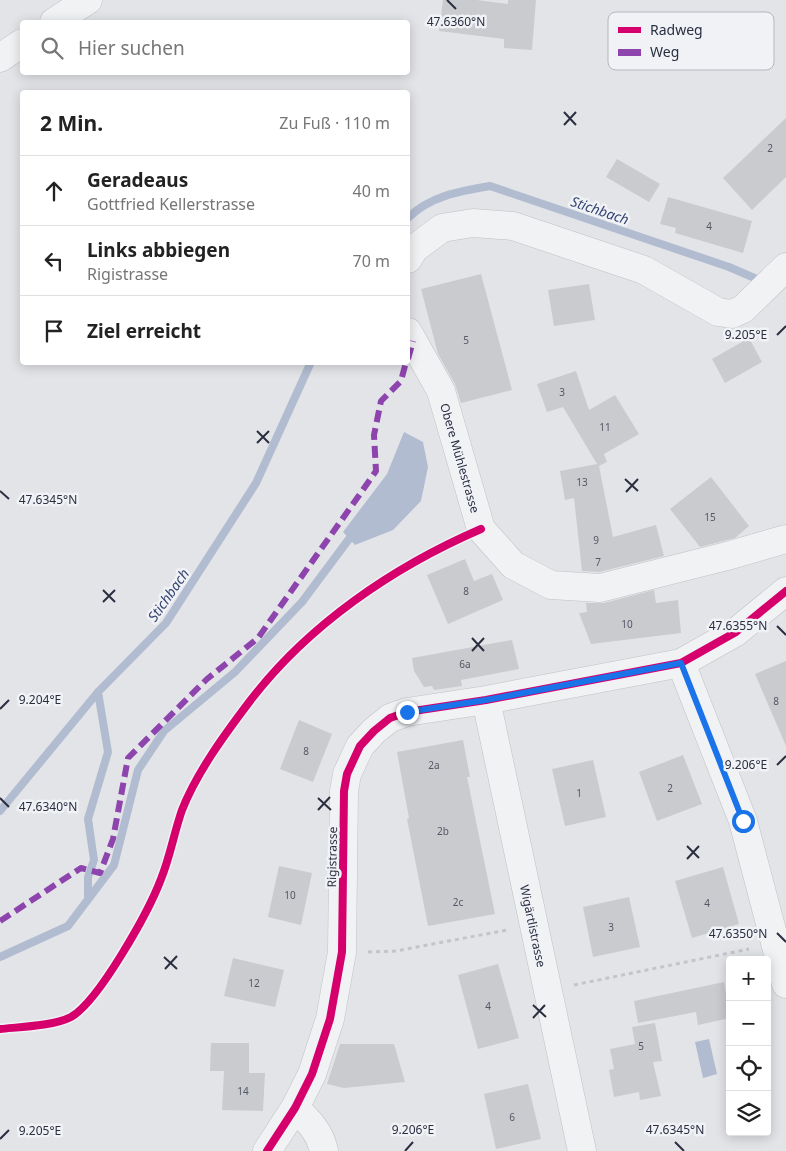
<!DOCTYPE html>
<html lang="de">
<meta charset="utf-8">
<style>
body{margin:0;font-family:"Noto Sans",sans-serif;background:#f6f6f6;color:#222}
.controls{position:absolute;right:15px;bottom:15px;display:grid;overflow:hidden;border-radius:5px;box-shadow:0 2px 12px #0003}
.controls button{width:45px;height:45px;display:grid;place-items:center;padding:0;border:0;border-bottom:1px solid #e0e0e0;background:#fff;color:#222;font:25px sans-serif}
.stop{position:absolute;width:15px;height:15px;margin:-11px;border:4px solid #1a73e8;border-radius:50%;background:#fff}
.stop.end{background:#1a73e8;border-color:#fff;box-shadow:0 1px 5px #0008}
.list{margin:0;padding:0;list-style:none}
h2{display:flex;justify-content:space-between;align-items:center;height:65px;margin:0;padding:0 20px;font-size:21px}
h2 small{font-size:16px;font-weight:400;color:#767676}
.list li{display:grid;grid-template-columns:32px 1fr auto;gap:15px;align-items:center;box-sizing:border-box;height:70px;padding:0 20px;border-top:1px solid #e0e0e0}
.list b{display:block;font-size:19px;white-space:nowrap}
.list p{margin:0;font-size:16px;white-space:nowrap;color:#767676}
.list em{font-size:16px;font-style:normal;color:#767676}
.icon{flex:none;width:28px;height:28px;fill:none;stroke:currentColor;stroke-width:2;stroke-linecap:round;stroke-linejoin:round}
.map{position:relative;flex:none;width:786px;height:1151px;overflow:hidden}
.search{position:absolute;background:#fff;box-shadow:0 2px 12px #0003;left:20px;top:20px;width:390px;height:55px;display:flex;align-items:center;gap:12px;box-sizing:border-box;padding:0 18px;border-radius:5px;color:#767676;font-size:19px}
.panel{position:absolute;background:#fff;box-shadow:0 2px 12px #0003;left:20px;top:90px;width:390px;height:275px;border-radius:5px}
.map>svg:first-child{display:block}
.water{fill:#b2bcd1}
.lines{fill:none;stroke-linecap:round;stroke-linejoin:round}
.stream{stroke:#b2bcd1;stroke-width:8}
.building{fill:#cacbcf}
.minor-casing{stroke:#c0c1c4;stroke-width:29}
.path{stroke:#c4c5ca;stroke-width:3;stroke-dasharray:4 4;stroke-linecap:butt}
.minor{stroke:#f1f2f4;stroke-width:28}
.quiet{stroke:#8e44ad;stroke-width:6;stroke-dasharray:12 6;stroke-linecap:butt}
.cycleway-casing{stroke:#f0f2f6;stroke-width:11}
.cycleway{stroke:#d6006c;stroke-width:8}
.route{stroke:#1a73e8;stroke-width:6}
.ticks{fill:none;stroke:#2a2e40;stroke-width:2}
.labels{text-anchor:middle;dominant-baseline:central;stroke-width:5;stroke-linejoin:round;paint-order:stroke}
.number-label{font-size:10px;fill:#545765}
.street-label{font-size:12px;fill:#2a2e40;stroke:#f0f2f6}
.water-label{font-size:14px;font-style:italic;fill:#364672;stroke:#f0f2f6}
.key{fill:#f0f2f6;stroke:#b5b7bf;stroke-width:1}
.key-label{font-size:14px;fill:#2a2e40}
.ticks-label{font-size:12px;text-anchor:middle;fill:#2a2e40;stroke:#f0f2f6;stroke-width:5;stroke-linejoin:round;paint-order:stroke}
</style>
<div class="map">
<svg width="786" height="1151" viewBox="0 0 786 1151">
<rect width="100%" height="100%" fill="#e3e4e7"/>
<path class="water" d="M404 432 423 442 428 467 421 501 393 530 355 545 343 532 387 474Z
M709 1039 717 1074 703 1078 695 1042Z"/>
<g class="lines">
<path class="stream" d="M408 218C430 196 460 191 490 186L729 267 764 282
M0 811 98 692 166 623 256 483 311 362
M88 897V877L94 860 88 819 108 752 98 692
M0 957 68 926 114 865 138 770 164 731 235 672 302 602 349 539"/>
</g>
<path class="building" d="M443 0H477L508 4V0H536L532 50 504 48V39L439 31Z
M786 118V177L752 210 723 178Z
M617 159 660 184 649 202 606 177Z
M668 197 752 221 743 253 675 233 676 228 660 224Z
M481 274 512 390 461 403 455 384 438 354 421 289Z
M589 284 595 320 554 326 548 290Z
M749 338 762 362 725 383 712 359Z
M576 371 589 410 615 395 639 434 604 454 607 462 599 466 613 537 656 525 664 556 599 572 582 571 574 498 565 500 560 471 597 464 563 407 547 412 537 384Z
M711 477 749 526 735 538 700 547 670 509Z
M465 559 474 581 492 574 503 600 448 624 427 575Z
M654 590 656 603 678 600 681 633 591 644 579 613 587 612 586 603H604Z
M512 640 519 669 461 680 462 686 434 690 432 686 424 687 414 671 412 658Z
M786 661V746L755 674Z
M299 720 332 734 313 782 280 769Z
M463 740 470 777H467L495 914 428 926 407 819 409 818 397 752Z
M683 755 702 804 657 821 639 772Z
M593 760 606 817 565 826 552 769Z
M279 866 312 873 301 925 268 917Z
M723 867 739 924 692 938 675 881Z
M629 897 640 947 593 957 583 907Z
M233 958 284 970 275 1007 224 996Z
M498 964 519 1038 478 1049 458 975Z
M724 982 730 1018 698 1025 696 1012 638 1023 634 1001Z
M655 1023 662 1061 653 1062 661 1096 640 1100 639 1092 614 1097 609 1070 614 1069 610 1049 635 1044 632 1027Z
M211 1043H249V1073H265L263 1111 222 1110 224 1071H210Z
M340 1044H394L405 1082 344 1088 327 1084Z
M528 1084 541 1139 496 1149 484 1094Z"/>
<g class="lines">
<defs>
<path id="minor" d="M54 22 88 0
M0 58 22 43
M408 259 414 249 442 228 473 223 513 226 644 270 718 312 732 314 743 309 786 267
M408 332 441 391 481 529 513 565 551 585 600 588 727 556 786 539
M681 663 743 821 786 984
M486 700 582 1151
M295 1108C309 1121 320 1132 324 1151
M267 1151 295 1108 312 1074 330 1019 342 952 344 791 347 774 360 746 374 731 390 718 407 712 486 700 681 663 736 632 786 591"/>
</defs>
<use href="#minor" class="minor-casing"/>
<path class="path" d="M368 952 396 951 507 930
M574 985 749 949"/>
<use href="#minor" class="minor"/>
<path class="quiet" d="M408 359 413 341
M0 921 81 868 100 873 113 839 128 758 207 679 258 638 360 494 376 471 374 435 381 401 401 381 406 362"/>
<defs>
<path id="cycleway" d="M0 1029C19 1027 54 1026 71 1017 99 1001 149 911 161 879 170 857 174 833 182 810 197 772 225 734 250 701 308 625 393 567 481 529
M267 1151 295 1108 312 1074 330 1019 342 952 344 791 347 774 360 746 374 731 390 718 407 712 486 700 681 663 736 632 786 591"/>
</defs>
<use href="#cycleway" class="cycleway-casing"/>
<use href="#cycleway" class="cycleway"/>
</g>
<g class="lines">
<path class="route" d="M407 712 486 700 681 663 743 821"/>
</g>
<path class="ticks" d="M447 0 456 9M564 112 576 125M564 125 576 112M777 335 786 326M257 431 269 443M257 443 269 431M625 479 638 491M0 491 9 499M626 492 638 479M103 590 115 602M103 602 115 590M777 626 786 635M472 638 484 651M472 651 484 638M0 709 9 700M777 765 786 756M0 798 9 807M318 798 331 810M318 810 330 797M687 846 699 858M687 859 699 846M777 933 786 942M164 957 177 969M165 969 177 956M533 1005 546 1017M533 1018 545 1005M0 1139 9 1130M675 1142 684 1151M405 1151 413 1142"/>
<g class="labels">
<g class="number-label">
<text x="770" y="148">2</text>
<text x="709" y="226">4</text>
<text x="466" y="340">5</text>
<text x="562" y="392">3</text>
<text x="605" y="427">11</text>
<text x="582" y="482">13</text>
<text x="710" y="517">15</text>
<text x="596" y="540">9</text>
<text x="598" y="562">7</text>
<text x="466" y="591">8</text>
<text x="627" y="624">10</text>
<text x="465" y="664">6a</text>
<text x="776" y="701">8</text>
<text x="306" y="751">8</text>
<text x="434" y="765">2a</text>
<text x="670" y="788">2</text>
<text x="579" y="793">1</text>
<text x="443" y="831">2b</text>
<text x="290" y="895">10</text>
<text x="458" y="902">2c</text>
<text x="707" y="903">4</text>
<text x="611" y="927">3</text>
<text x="254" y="983">12</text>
<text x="488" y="1006">4</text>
<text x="641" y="1046">5</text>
<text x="243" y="1091">14</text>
<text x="512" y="1117">6</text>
</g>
<g class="street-label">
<text transform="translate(460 458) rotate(74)">Obere Mühlestrasse</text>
<text transform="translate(332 857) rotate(-89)">Rigistrasse</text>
<text transform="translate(533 926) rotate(78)">Wigärtlistrasse</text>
</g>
<g class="water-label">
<text transform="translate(600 210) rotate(19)">Stichbach</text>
<text transform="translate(168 595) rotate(-55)">Stichbach</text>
</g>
</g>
<rect x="608" y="12" width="166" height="58" rx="8" class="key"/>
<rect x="618" y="27" width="23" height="6" fill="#d6006c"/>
<rect x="618" y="49" width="23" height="7" fill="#8e44ad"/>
<g class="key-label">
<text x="650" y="35">Radweg</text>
<text x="650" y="57">Weg</text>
</g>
<g class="ticks-label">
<text x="456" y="26">47.6360°N</text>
<text x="746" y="339">9.205°E</text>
<text x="48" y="504">47.6345°N</text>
<text x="738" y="630">47.6355°N</text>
<text x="40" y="704">9.204°E</text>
<text x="746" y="769">9.206°E</text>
<text x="48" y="811">47.6340°N</text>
<text x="738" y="938">47.6350°N</text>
<text x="413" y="1134">9.206°E</text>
<text x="675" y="1134">47.6345°N</text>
<text x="40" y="1135">9.205°E</text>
</g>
</svg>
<div class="controls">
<button>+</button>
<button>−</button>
<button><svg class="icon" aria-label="locate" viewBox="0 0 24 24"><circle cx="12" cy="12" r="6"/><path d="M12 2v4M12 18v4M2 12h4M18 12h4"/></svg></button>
<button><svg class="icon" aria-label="layers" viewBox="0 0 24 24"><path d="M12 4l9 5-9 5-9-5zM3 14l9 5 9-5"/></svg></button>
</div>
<div class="stop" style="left:743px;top:821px"></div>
<div class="stop end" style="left:407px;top:712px"></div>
<div class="search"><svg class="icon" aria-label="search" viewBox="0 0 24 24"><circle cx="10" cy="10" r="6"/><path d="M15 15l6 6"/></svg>Hier suchen</div>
<section class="panel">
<h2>2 Min.<small>Zu Fuß · 110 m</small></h2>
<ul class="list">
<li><svg class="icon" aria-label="ahead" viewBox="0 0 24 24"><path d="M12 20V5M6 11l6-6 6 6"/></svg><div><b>Geradeaus</b><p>Gottfried Kellerstrasse</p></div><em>40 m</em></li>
<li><svg class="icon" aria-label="left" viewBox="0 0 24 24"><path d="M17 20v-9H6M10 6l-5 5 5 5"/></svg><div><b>Links abbiegen</b><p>Rigistrasse</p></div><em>70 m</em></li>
<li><svg class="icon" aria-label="arrive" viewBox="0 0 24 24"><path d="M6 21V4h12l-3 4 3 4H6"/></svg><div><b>Ziel erreicht</b></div></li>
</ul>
</section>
</div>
